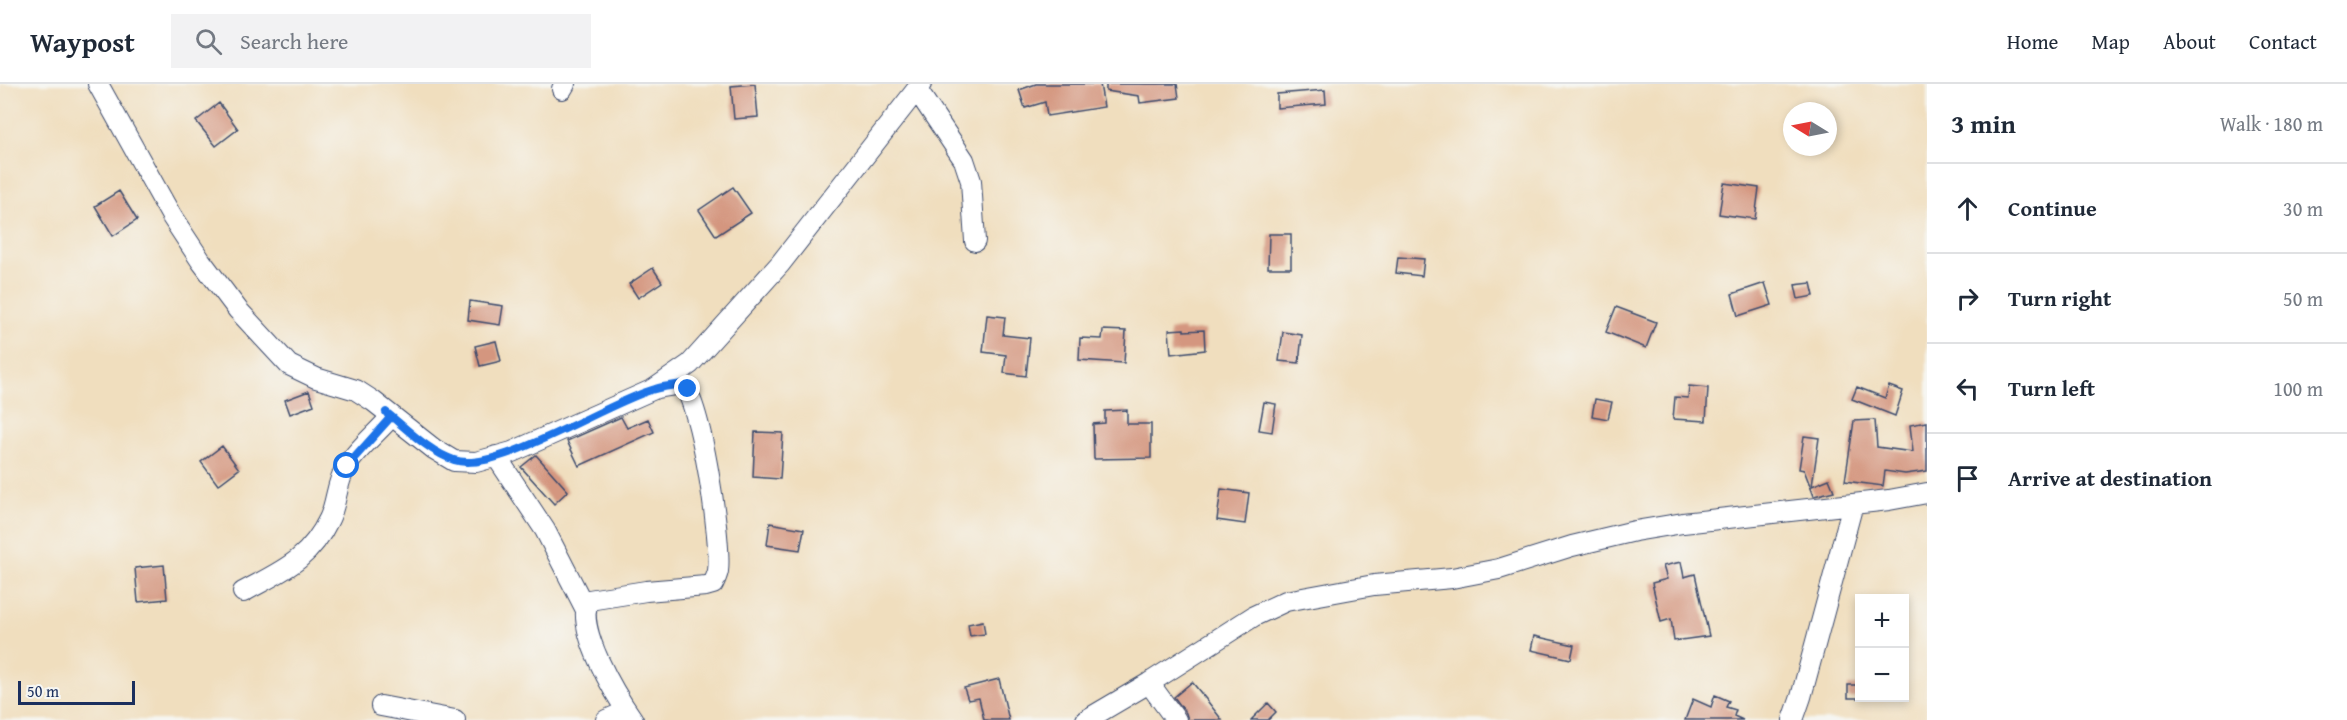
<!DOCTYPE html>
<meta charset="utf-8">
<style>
body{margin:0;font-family:"Gentium Book Plus",serif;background:#f2f2f3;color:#1f2937}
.controls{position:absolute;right:18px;bottom:18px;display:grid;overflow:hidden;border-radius:0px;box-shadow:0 3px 9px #0003}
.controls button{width:54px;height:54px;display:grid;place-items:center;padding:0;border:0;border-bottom:2px solid #e0e1e3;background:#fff;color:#1f2937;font:30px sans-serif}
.compass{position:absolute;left:1783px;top:18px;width:54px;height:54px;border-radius:50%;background:#fff;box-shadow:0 3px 9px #0003;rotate:280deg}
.scale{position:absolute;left:18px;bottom:15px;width:117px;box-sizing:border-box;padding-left:6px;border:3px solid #1b2f5e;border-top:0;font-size:16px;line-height:21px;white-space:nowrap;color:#1b2f5e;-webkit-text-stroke:4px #f6f6f2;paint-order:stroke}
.stop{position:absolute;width:18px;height:18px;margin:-14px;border:4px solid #1a73e8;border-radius:50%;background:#fff}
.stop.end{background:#1a73e8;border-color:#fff;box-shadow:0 2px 6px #0008}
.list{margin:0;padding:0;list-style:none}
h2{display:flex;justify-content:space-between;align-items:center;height:78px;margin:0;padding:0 24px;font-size:26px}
h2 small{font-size:20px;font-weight:400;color:#747a83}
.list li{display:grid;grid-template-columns:39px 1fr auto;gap:18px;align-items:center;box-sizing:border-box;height:90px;padding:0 24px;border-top:2px solid #e0e1e3}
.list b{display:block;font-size:22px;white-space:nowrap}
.list em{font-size:20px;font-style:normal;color:#747a83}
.icon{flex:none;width:33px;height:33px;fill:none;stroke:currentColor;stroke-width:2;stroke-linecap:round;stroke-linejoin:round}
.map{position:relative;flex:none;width:1927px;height:636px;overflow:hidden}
header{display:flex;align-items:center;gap:36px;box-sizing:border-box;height:84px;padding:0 30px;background:#fff;border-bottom:2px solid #e0e1e3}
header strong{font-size:28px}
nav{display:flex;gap:33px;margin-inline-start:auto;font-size:21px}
.search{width:420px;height:54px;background:#f2f2f3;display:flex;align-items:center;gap:15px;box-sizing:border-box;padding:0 21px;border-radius:0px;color:#747a83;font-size:22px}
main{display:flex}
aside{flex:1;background:#fff}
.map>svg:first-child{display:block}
.building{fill:#d4967f}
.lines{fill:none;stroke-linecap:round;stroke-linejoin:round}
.street-casing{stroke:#3b496c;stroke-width:22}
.street{stroke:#fff;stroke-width:20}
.route{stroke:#1a73e8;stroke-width:8}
</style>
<header>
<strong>Waypost</strong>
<div class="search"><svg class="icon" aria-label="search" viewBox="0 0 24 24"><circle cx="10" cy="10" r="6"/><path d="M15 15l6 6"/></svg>Search here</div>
<nav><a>Home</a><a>Map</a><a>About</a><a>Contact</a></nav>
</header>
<main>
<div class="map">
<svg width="1927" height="636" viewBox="0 0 1927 636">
<rect width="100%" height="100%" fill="#f6f6f2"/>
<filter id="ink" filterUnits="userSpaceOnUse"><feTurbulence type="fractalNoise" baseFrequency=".0167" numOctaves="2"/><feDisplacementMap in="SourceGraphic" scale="12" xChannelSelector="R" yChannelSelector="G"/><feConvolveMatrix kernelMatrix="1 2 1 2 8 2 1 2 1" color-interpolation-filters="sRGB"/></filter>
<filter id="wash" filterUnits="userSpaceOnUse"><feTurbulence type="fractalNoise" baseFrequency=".008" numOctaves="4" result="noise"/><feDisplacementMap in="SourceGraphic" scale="24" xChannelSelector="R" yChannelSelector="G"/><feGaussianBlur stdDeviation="1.35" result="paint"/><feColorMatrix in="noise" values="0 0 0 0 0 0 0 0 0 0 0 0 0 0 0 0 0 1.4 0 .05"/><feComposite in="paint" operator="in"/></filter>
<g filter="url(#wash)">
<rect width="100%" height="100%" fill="#f0debe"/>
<g id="blocks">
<path class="building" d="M755 0 758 33 734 35 731 2Z
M1036 0H1100L1104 23 1047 32 1045 18 1025 24 1019 6Z
M1106 0H1177L1179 14 1140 19 1139 12 1106 7Z
M1325 6 1326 20 1277 24V10Z
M219 19 238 45 216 62 196 37Z
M1724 99 1759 104 1755 135 1719 130Z
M733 103 751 129 716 152 699 126Z
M119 107 137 136 113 152 95 122Z
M1269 150H1291V184H1268Z
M1398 173 1424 175 1422 192 1396 189Z
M653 184 662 198 638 214 629 200Z
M1765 199 1772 221 1738 232 1732 210Z
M1811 199 1814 212 1798 215 1795 201Z
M470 217 503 222 500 241 468 236Z
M1616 223 1656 238 1646 264 1606 248Z
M987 231 1005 233 1003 251 1030 254 1026 292 1004 289 1006 271 983 268Z
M1184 245V247L1204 246 1205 266 1171 270 1169 246Z
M1103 246 1126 247 1124 279 1079 276 1080 254 1102 255Z
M1283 248 1302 251 1299 279 1279 277Z
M496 257 501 277 480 282 475 262Z
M1689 302 1708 304 1706 337 1673 335 1675 313 1688 314Z
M1889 302 1903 307 1895 332 1852 315 1857 303 1885 314Z
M309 307 314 321 290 330 285 316Z
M1595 315 1612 318 1608 335 1592 332Z
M1264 318 1276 320 1272 348 1259 346Z
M1127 326V340H1151V374L1094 375 1093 340 1105 339V327Z
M621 333 627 344 648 335 654 348 579 382 567 357Z
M1875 336 1877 363 1913 368 1910 341 1927 338V387L1905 390 1885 387 1883 402 1845 397 1854 337Z
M755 348 783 349 780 395 753 393Z
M1804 352 1819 354 1812 402 1829 395 1834 407 1814 412 1804 386 1799 385Z
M222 362 239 385 218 401 201 378Z
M536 371 568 407 554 420 521 383Z
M1221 405 1249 409 1245 440 1217 436Z
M770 439 804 445 800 466 767 461Z
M1681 478 1684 493 1695 490 1709 552 1674 557 1671 535 1661 538 1652 499 1667 495 1663 482Z
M164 481 167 515 138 518 135 484Z
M983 537 985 550 970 552 968 540Z
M1534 552 1574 561 1571 575 1531 566Z
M999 595 1009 636H984L979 614 968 616 964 604Z
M1192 598 1205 614 1222 636H1188L1186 629 1174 613Z
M1848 601H1860V614H1848Z
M1715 611 1729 617 1726 623 1736 626 1734 632 1743 636H1685L1693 615 1711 623Z
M1268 619 1276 628 1268 636H1251Z"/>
</g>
</g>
<g filter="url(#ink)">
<use href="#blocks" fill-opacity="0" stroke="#3b496c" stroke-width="1.5"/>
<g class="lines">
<defs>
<path id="street" d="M98 0 172 133 201 177 238 226 289 281 316 294 356 306 373 317 434 365 454 377 476 378 512 368 654 305 690 280 780 180 921 0
M562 5 565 0
M917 6 964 76 971 97 975 157
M496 372 545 446 585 524
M243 508C281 487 309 477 329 435 337 419 336 399 346 383 357 365 376 350 390 334L386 329
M1149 599 1176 636
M381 622 455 636
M606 636 627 627
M633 636C616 612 574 543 589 516L646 507 706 502 713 500C715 496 717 492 718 487 722 459 701 317 682 300L657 304
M1086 636 1149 599 1254 532 1286 517 1374 501 1452 494 1499 485 1572 462 1635 447 1683 439 1889 416 1927 409
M1793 636 1801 613 1853 420"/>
</defs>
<use href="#street" class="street-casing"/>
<use href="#street" class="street"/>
</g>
</g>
<g class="lines" filter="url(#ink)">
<path class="route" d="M347 382 390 334 386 328C406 344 429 368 454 376 496 391 609 317 655 305 664 302 673 302 682 300L688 305"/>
</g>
</svg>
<div class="controls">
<button>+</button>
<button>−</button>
</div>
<svg class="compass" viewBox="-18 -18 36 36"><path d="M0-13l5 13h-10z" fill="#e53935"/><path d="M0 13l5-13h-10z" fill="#747a83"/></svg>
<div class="scale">50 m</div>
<div class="stop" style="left:347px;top:382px"></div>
<div class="stop end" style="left:688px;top:305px"></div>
</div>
<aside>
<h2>3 min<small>Walk · 180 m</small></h2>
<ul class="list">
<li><svg class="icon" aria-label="ahead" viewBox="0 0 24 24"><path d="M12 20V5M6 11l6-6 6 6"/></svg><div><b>Continue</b></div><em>30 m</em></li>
<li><svg class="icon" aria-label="right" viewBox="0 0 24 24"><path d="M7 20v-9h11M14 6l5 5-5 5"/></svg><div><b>Turn right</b></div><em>50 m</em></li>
<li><svg class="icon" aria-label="left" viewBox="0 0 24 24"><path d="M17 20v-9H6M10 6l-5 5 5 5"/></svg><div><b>Turn left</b></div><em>100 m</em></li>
<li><svg class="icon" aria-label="arrive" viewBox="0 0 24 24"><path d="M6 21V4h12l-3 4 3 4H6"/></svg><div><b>Arrive at destination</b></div></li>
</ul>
</aside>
</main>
